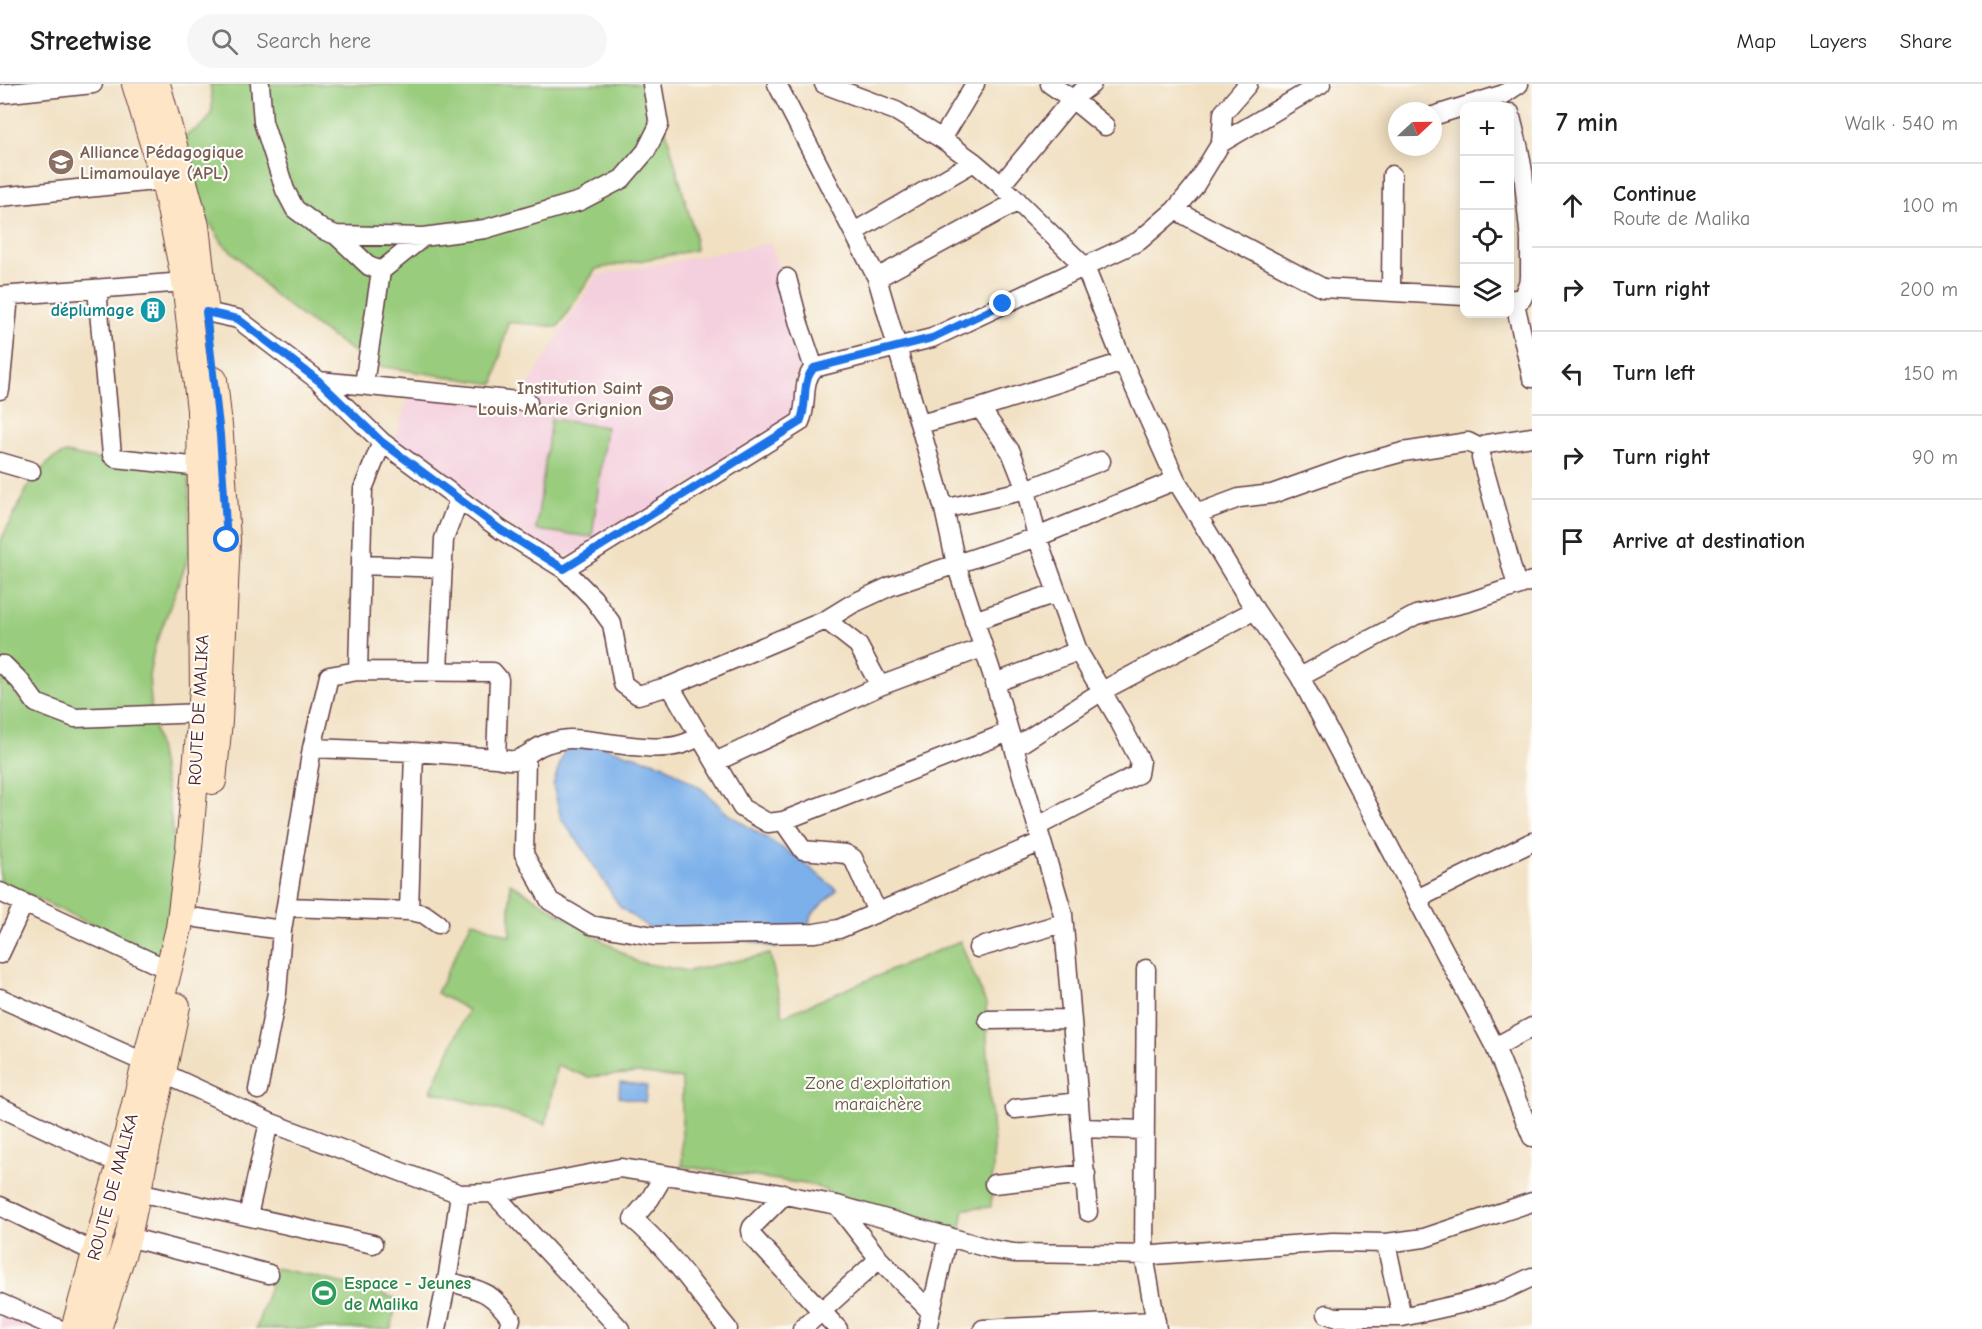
<!DOCTYPE html>
<meta charset="utf-8">
<style>
body{margin:0;font-family:"Comic Neue",sans-serif;background:#f6f6f6;color:#222}
.controls{position:absolute;right:18px;top:18px;display:grid;overflow:hidden;border-radius:12px;box-shadow:0 3px 15px #0003}
.controls button{width:54px;height:54px;display:grid;place-items:center;padding:0;border:0;border-bottom:2px solid #e0e0e0;background:#fff;color:#222;font:30px sans-serif}
.compass{position:absolute;left:1388px;top:18px;width:54px;height:54px;border-radius:50%;background:#fff;box-shadow:0 3px 15px #0003;rotate:68deg}
.stop{position:absolute;width:18px;height:18px;margin:-14px;border:4px solid #1a73e8;border-radius:50%;background:#fff}
.stop.end{background:#1a73e8;border-color:#fff;box-shadow:0 2px 6px #0008}
.list{margin:0;padding:0;list-style:none}
h2{display:flex;justify-content:space-between;align-items:center;height:78px;margin:0;padding:0 24px;font-size:26px}
h2 small{font-size:20px;font-weight:400;color:#767676}
.list li{display:grid;grid-template-columns:39px 1fr auto;gap:18px;align-items:center;box-sizing:border-box;height:84px;padding:0 24px;border-top:2px solid #e0e0e0}
.list b{display:block;font-size:22px;white-space:nowrap}
.list p{margin:0;font-size:20px;white-space:nowrap;color:#767676}
.list em{font-size:20px;font-style:normal;color:#767676}
.icon{flex:none;width:33px;height:33px;fill:none;stroke:currentColor;stroke-width:2;stroke-linecap:round;stroke-linejoin:round}
.map{position:relative;flex:none;width:1532px;height:1245px;overflow:hidden}
header{display:flex;align-items:center;gap:36px;box-sizing:border-box;height:84px;padding:0 30px;background:#fff;border-bottom:2px solid #e0e0e0}
header strong{font-size:28px}
nav{display:flex;gap:33px;margin-inline-start:auto;font-size:21px}
.search{width:420px;height:54px;background:#f6f6f6;display:flex;align-items:center;gap:15px;box-sizing:border-box;padding:0 21px;border-radius:33px;color:#767676;font-size:22px}
main{display:flex}
aside{flex:1;background:#fff}
.map>svg:first-child{display:block}
.built{fill:#f4cfdd}
.green{fill:#99cc7d;stroke:#727654;stroke-width:1.5}
.water{fill:#7cb0ea;stroke:#63688a;stroke-width:1.5}
.lines{fill:none;stroke-linecap:round;stroke-linejoin:round}
.street-casing{stroke:#633c42;stroke-width:21}
.secondary-casing{stroke:#633c42;stroke-width:28}
.street{stroke:#fff;stroke-width:18}
.secondary{stroke:#fee5c5;stroke-width:26}
.route{stroke:#1a73e8;stroke-width:8}
.labels{text-anchor:middle;dominant-baseline:central;stroke-width:4.5;stroke-linejoin:round;paint-order:stroke}
.education-label{font-size:18px;font-weight:bold;fill:#785e54;stroke:#fdfcf7;text-anchor:start}
.culture-label{font-size:18px;font-weight:bold;fill:#0d838f;stroke:#fdfcf7;text-anchor:end}
.street-label{font-size:18px;fill:#4a1f2b;stroke:#fdfcf7}
.park-label{font-size:18px;fill:#625344;stroke:#fdfcf7}
.leisure-label{font-size:18px;font-weight:bold;fill:#27864d;stroke:#fdfcf7;text-anchor:start}
</style>
<header>
<strong>Streetwise</strong>
<div class="search"><svg class="icon" aria-label="search" viewBox="0 0 24 24"><circle cx="10" cy="10" r="6"/><path d="M15 15l6 6"/></svg>Search here</div>
<nav><a>Map</a><a>Layers</a><a>Share</a></nav>
</header>
<main>
<div class="map">
<svg width="1532" height="1245" viewBox="0 0 1532 1245">
<rect width="100%" height="100%" fill="#fdfcf7"/>
<filter id="ink" filterUnits="userSpaceOnUse"><feTurbulence type="fractalNoise" baseFrequency=".0167" numOctaves="2"/><feDisplacementMap in="SourceGraphic" scale="12" xChannelSelector="R" yChannelSelector="G"/><feConvolveMatrix kernelMatrix="1 2 1 2 8 2 1 2 1" color-interpolation-filters="sRGB"/></filter>
<filter id="wash" filterUnits="userSpaceOnUse"><feTurbulence type="fractalNoise" baseFrequency=".008" numOctaves="4" result="noise"/><feDisplacementMap in="SourceGraphic" scale="24" xChannelSelector="R" yChannelSelector="G"/><feGaussianBlur stdDeviation="1.35" result="paint"/><feColorMatrix in="noise" values="0 0 0 0 0 0 0 0 0 0 0 0 0 0 0 0 0 1.4 0 .05"/><feComposite in="paint" operator="in"/></filter>
<g filter="url(#wash)">
<rect width="100%" height="100%" fill="#f1e0c2"/>
<path class="built" d="M771 159 807 280 795 290 793 305 795 319 791 329 786 337 583 470 553 472 393 360 410 309 527 328 528 302 596 192Z
M0 1225 44 1245H0Z"/>
<path class="green" d="M210 0H651L661 29 694 148 696 166 596 185 558 243 508 238 494 300 379 282 357 270 300 231 272 209 240 175 223 160 206 133 184 62 186 51C215 35 214 31 210 0Z
M551 335 606 343 592 453 536 446Z
M66 369 106 377H139L189 384 190 469 154 565 149 592 152 631 169 721 176 772 173 817 159 873 0 797V458L31 397 52 375Z
M510 799 637 878 688 887 770 870 783 932 960 857 986 920 989 1006 994 1059 991 1123 964 1125 959 1154 874 1125 812 1101 682 1082V995L639 989 588 993 557 981 546 1040 431 1007 468 926 437 909 472 837 510 852Z
M276 1184 364 1204 397 1215 391 1245H256Z"/>
<path class="water" d="M583 657 662 680 702 705 728 730 798 774 837 806 813 829 807 843 776 864 733 853 649 844 620 823 583 764 561 735 553 701 564 667Z
M620 998 647 1002 645 1018 619 1013Z"/>
</g>
<g filter="url(#ink)">
<g class="lines">
<defs>
<path id="street" d="M260 0 263 38 285 106 295 125 323 146 336 151 423 153 485 145 580 117 622 95 646 67 659 41 652 0
M777 0 877 194 944 425 956 480 995 599 1063 830 1088 1128
M824 0 896 27 942 55 974 78 1001 101 1085 183 1123 278 1176 396 1255 526 1300 593 1495 963 1532 1053
M1050 0 1072 15 1105 42
M0 10 93 0
M1510 29 1519 65 1523 88 1530 156V194L1522 215
M1433 32 1504 10 1519 0
M942 55 975 0
M1221 59 1321 0
M1001 101 1072 15 1092 0
M0 113 164 96
M1175 126 1323 204 1464 212
M854 148 974 78
M336 151 369 182 381 187
M787 194 799 240 814 284
M877 194 1018 117
M97 205 112 371 116 374 201 383
M1391 208 1392 91
M0 212 185 198
M1514 215 1532 294
M206 228 238 235 319 297 382 358 501 446 564 485 593 514 612 540 623 600 638 611 670 602 826 536 852 520 891 502 1037 453 1176 396
M319 297 528 318
M364 300 381 187 423 153
M0 306 9 212
M980 324 1011 368 1026 406 1037 453 1078 567 1117 633 1140 677 1138 690 1038 742
M920 340 980 324 1123 278
M0 378 31 387
M944 425 1026 406 1101 377
M1196 430 1239 414 1272 410 1348 383 1403 368 1468 358 1482 365
M361 481 443 484
M564 485 800 338C809 319 800 299 814 284L932 254 1139 157 1175 126 1194 103 1221 59 1223 29 1248 0
M1517 502 1481 374 1482 365 1487 360 1532 353
M826 536 858 561 880 602
M974 537 1056 509
M0 581H4L20 597 36 619 75 634 202 629
M358 587 363 405 382 358
M438 587 444 455 459 415
M1300 593 1416 531 1469 518 1532 497
M995 599 1078 567
M670 602 742 724 768 739 783 737 1009 648
M312 664 414 668 496 674
M1014 664 1102 607 1255 526
M526 672 524 770 550 817 591 841 654 852 815 849 839 845 1041 758
M715 678 880 602 982 564
M783 737 803 766 846 770 853 774 877 828
M0 808 169 886
M1417 815 1532 758
M286 823 409 827 424 830 438 840
M409 827 414 668
M197 834 282 846
M978 864 1063 839
M0 870 24 819
M1146 885 1144 1171 1157 1245
M0 914 146 979
M988 936 1072 935
M1495 963 1532 943
M163 989 269 1038 460 1110 493 1109 620 1084 738 1102 837 1121 991 1165 1014 1169 1154 1171 1333 1158 1386 1159 1424 1154 1532 1118
M258 1006 277 909 282 846 312 664 329 592 358 587 493 588 499 595 496 674C501 675 508 677 514 676 525 674 530 668 539 663 546 659 562 655 570 655 605 655 670 676 698 652
M0 1023 120 1080
M1015 1025 1079 1018
M1082 1044 1144 1046
M664 1091 650 1115 633 1135C670 1166 697 1208 728 1245
M994 1100 1086 1090
M138 1108 373 1160
M493 1109 620 1245
M785 1110 752 1143 751 1146 752 1152 838 1245
M837 1121 879 1175 931 1228
M0 1122 96 1169
M248 1132 269 1038
M128 1153 269 1190
M1386 1159 1402 1233
M447 1197C482 1207 489 1205 511 1235L508 1245
M0 1219 59 1245
M1327 1230 1335 1233H1402L1460 1220 1500 1208 1532 1193
M437 1245 447 1197 460 1110
M802 1245 879 1175
M927 1245 948 1152
M983 1245 1156 1237"/>
<path id="secondary" d="M157 0 196 142 205 221
M213 697 219 637 227 456 220 351 214 296
M74 1245 120 1080 179 844 189 764 203 605 200 326 185 198 164 96 135 0
M98 1245 128 1153 177 922"/>
</defs>
<use href="#street" class="street-casing"/>
<use href="#secondary" class="secondary-casing"/>
<use href="#street" class="street"/>
<use href="#secondary" class="secondary"/>
</g>
</g>
<g class="lines" filter="url(#ink)">
<path class="route" d="M227 456 220 351 206 228 238 235 319 297 382 358 501 446 564 485 800 338C809 319 800 299 814 284L932 254 1003 220"/>
</g>
<defs>
<symbol id="school-disc" viewBox="-11 -11 22 22"><circle r="9.5" fill="#8d6e63" stroke="#fdfcf7"/><path d="M0-5L7-2L0 1L-7-2ZM-4 1L0 2.5L4 1V4Q0 6-4 4Z" fill="#fff"/></symbol>
<symbol id="building-disc" viewBox="-11 -11 22 22"><circle r="9.5" fill="#0f9aa8" stroke="#fdfcf7"/><path d="M-4-6H4V6H1V3H-1V6H-4ZM-2.5-4.3h1.7v1.8h-1.7ZM.8-4.3h1.7v1.8H.8ZM-2.5-1h1.7V.8h-1.7ZM.8-1h1.7V.8H.8Z" fill="#fff"/></symbol>
<symbol id="stadium-disc" viewBox="-11 -11 22 22"><circle r="9.5" fill="#2e9e5b" stroke="#fdfcf7"/><path d="M0-5a6.5 5 0 1 0 0 10a6.5 5 0 1 0 0-10ZM-3.5-1.8h7v3.6h-7Z" fill="#fff"/></symbol>
</defs>
<g fill-rule="evenodd">
<use href="#school-disc" x="46" y="63" width="30" height="30"/>
<use href="#building-disc" x="138" y="211" width="30" height="30"/>
<use href="#school-disc" x="646" y="299" width="30" height="30"/>
<use href="#stadium-disc" x="309" y="1194" width="30" height="30"/>
</g>
<g class="labels">
<g class="education-label">
<text x="80" y="68">Alliance Pédagogique<tspan x="80" dy="21">Limamoulaye (APL)</tspan></text>
<text x="642" y="304" text-anchor="end">Institution Saint<tspan x="642" dy="21">Louis Marie Grignion</tspan></text>
</g>
<g class="culture-label">
<text x="134" y="226">déplumage</text>
</g>
<g class="street-label">
<text transform="translate(199 626) rotate(-87)">ROUTE DE MALIKA</text>
<text transform="translate(113 1103) rotate(-75)">ROUTE DE MALIKA</text>
</g>
<g class="park-label">
<text x="878" y="999">Zone d'exploitation<tspan x="878" dy="21">maraichère</tspan></text>
</g>
<g class="leisure-label">
<text x="344" y="1199">Espace - Jeunes<tspan x="344" dy="21">de Malika</tspan></text>
</g>
</g>
</svg>
<div class="controls">
<button>+</button>
<button>−</button>
<button><svg class="icon" aria-label="locate" viewBox="0 0 24 24"><circle cx="12" cy="12" r="6"/><path d="M12 2v4M12 18v4M2 12h4M18 12h4"/></svg></button>
<button><svg class="icon" aria-label="layers" viewBox="0 0 24 24"><path d="M12 4l9 5-9 5-9-5zM3 14l9 5 9-5"/></svg></button>
</div>
<svg class="compass" viewBox="-18 -18 36 36"><path d="M0-13l5 13h-10z" fill="#e53935"/><path d="M0 13l5-13h-10z" fill="#767676"/></svg>
<div class="stop" style="left:227px;top:456px"></div>
<div class="stop end" style="left:1003px;top:220px"></div>
</div>
<aside>
<h2>7 min<small>Walk · 540 m</small></h2>
<ul class="list">
<li><svg class="icon" aria-label="ahead" viewBox="0 0 24 24"><path d="M12 20V5M6 11l6-6 6 6"/></svg><div><b>Continue</b><p>Route de Malika</p></div><em>100 m</em></li>
<li><svg class="icon" aria-label="right" viewBox="0 0 24 24"><path d="M7 20v-9h11M14 6l5 5-5 5"/></svg><div><b>Turn right</b></div><em>200 m</em></li>
<li><svg class="icon" aria-label="left" viewBox="0 0 24 24"><path d="M17 20v-9H6M10 6l-5 5 5 5"/></svg><div><b>Turn left</b></div><em>150 m</em></li>
<li><svg class="icon" aria-label="right" viewBox="0 0 24 24"><path d="M7 20v-9h11M14 6l5 5-5 5"/></svg><div><b>Turn right</b></div><em>90 m</em></li>
<li><svg class="icon" aria-label="arrive" viewBox="0 0 24 24"><path d="M6 21V4h12l-3 4 3 4H6"/></svg><div><b>Arrive at destination</b></div></li>
</ul>
</aside>
</main>
